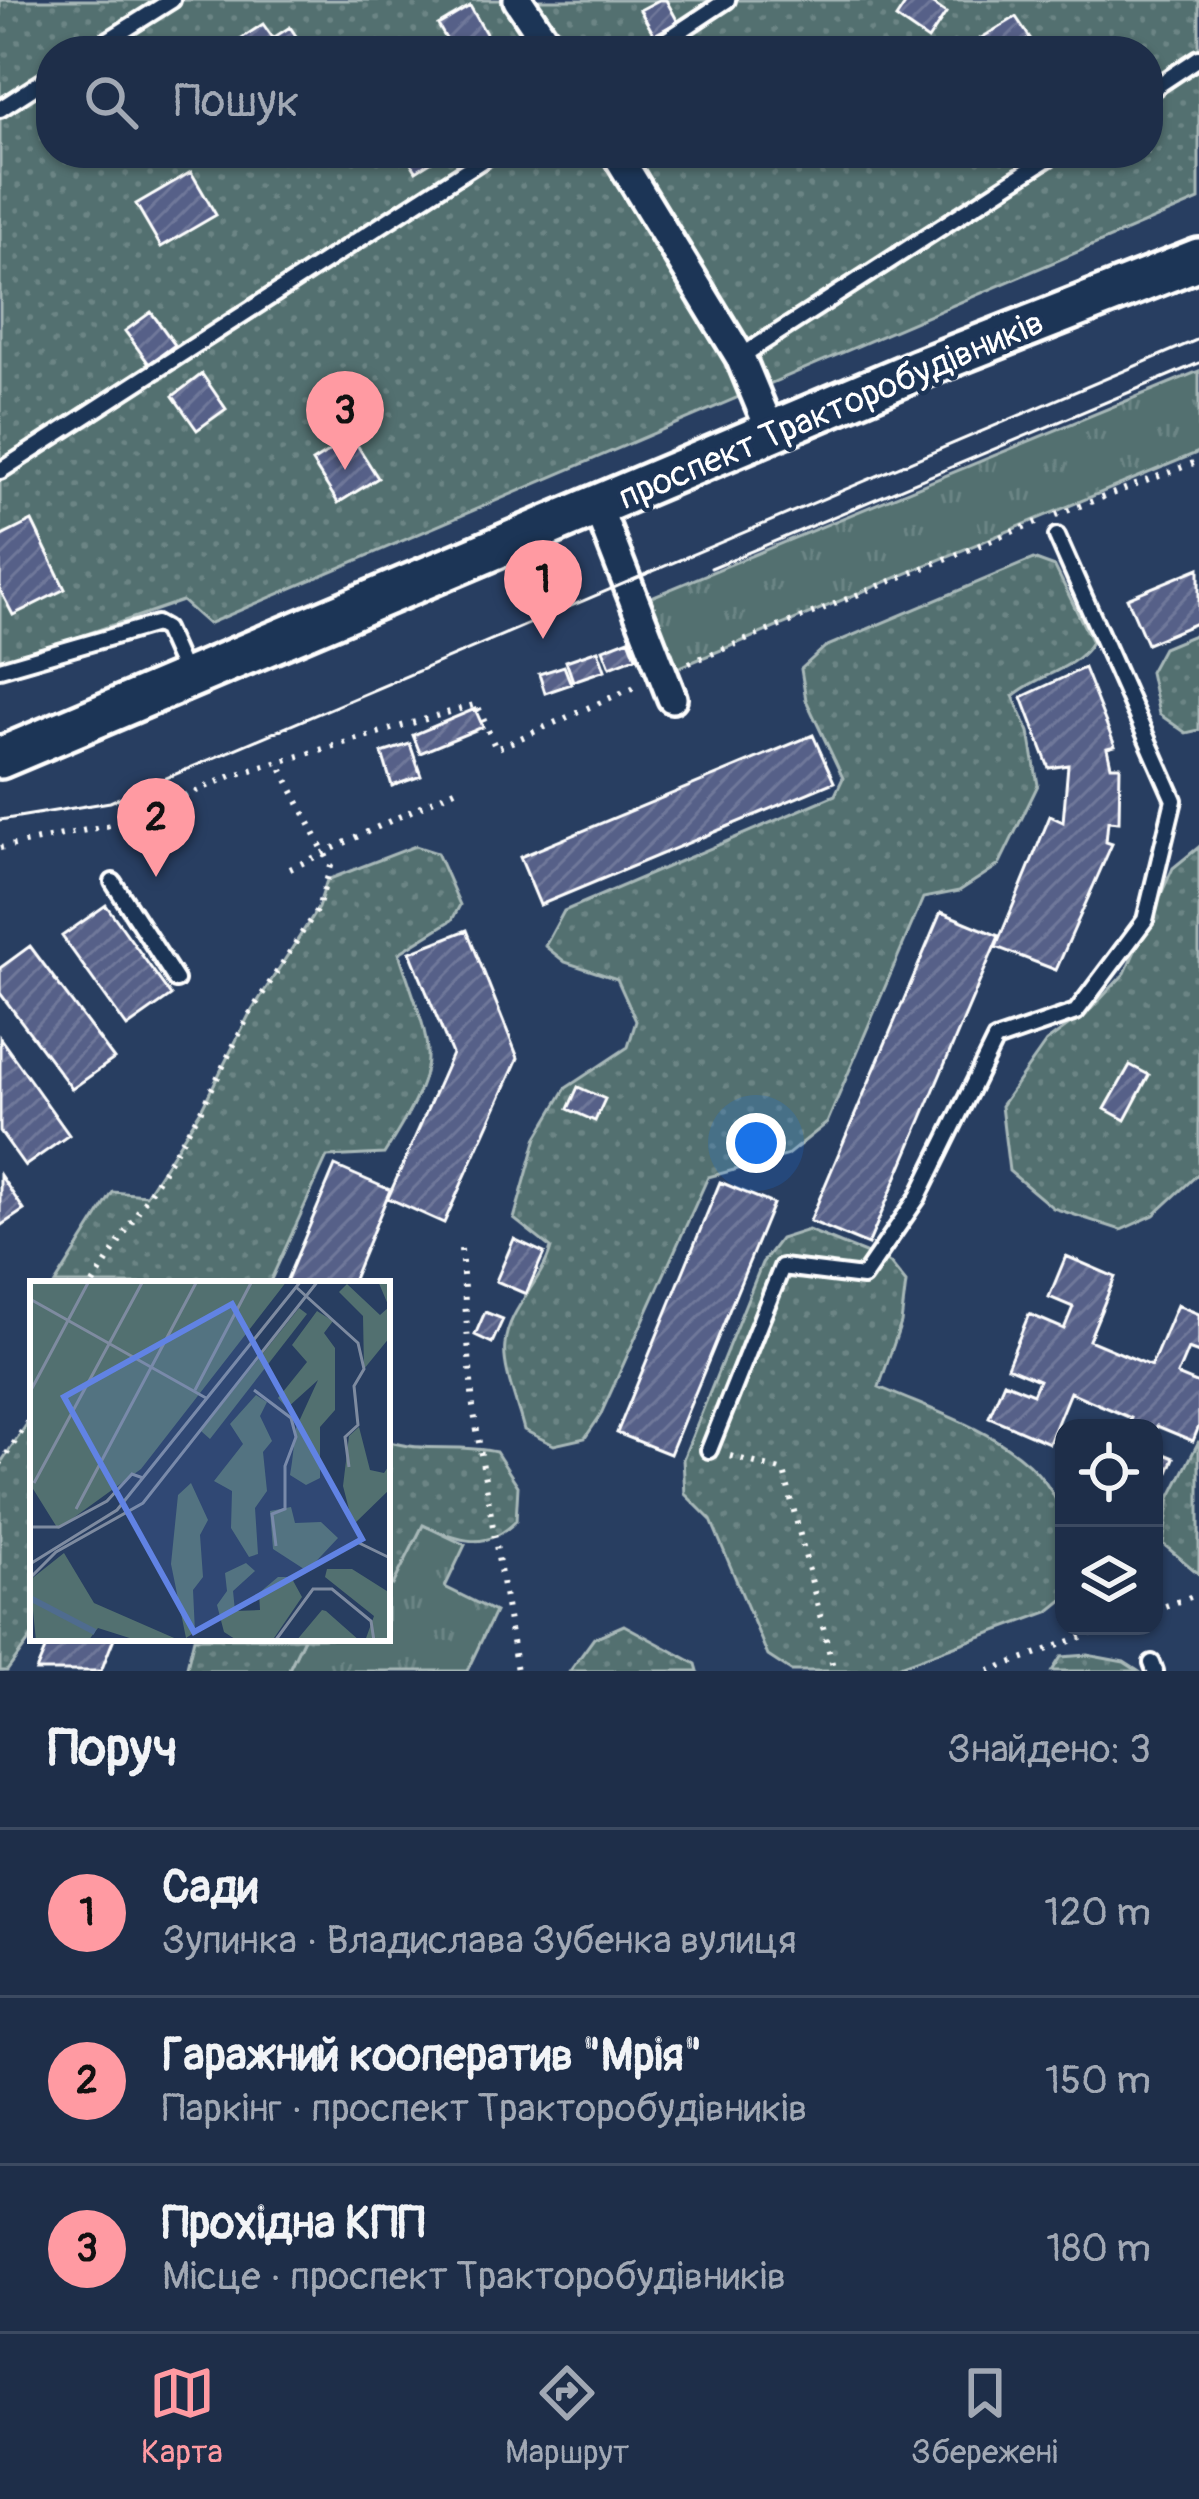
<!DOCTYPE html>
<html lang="uk">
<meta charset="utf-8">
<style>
body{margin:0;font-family:Pangolin,sans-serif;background:#2b3a53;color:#f1f3f6}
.controls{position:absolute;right:36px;bottom:36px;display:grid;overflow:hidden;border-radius:24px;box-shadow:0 3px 9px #0004}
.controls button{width:108px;height:108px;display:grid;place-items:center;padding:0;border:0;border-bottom:3px solid #3c4a61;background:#1e2e49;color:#f1f3f6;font:60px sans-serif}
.you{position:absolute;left:756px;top:1143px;width:42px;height:42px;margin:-30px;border:9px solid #fff;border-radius:50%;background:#1a73e8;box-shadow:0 0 0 18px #1a73e833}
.badge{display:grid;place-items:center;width:78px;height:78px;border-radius:50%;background:#ff9aa2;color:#111;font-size:39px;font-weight:700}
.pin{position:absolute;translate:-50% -99px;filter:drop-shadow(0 3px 6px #0008)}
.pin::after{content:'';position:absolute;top:63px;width:42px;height:36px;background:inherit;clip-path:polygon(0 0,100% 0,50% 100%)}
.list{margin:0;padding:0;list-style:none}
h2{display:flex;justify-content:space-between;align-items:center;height:156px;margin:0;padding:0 48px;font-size:51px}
h2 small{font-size:39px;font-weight:400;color:#a1a8b4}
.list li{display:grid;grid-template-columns:78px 1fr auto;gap:36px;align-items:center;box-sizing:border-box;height:168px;padding:0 48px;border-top:3px solid #3c4a61}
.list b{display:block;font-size:45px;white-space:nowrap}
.list p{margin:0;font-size:39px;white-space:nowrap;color:#a1a8b4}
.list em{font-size:39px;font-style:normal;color:#a1a8b4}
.icon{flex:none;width:66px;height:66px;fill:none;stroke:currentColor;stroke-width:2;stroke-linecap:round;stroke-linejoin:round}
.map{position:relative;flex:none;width:1199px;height:1671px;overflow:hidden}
.search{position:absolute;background:#1e2e49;box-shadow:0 3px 9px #0004;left:36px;right:36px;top:36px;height:132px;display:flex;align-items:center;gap:30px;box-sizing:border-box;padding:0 42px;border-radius:48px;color:#a1a8b4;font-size:45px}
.sheet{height:660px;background:#1e2e49}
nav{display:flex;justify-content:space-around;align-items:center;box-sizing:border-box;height:168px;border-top:3px solid #3c4a61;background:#1e2e49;font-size:33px;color:#a1a8b4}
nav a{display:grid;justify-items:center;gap:6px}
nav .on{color:#ff9aa2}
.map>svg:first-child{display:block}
.grass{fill:url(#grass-tufts);stroke:#a8b8b8;stroke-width:3}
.garden{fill:url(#garden-dots);stroke:#a8b8b8;stroke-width:3;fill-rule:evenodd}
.building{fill:url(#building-hatch);stroke:#fff;stroke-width:3}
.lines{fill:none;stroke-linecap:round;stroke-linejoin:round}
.service-casing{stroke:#fff;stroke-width:22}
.minor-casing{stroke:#fff;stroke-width:36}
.secondary-casing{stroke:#fff;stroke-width:48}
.path{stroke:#fff;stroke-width:6;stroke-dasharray:3 9;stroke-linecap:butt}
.service{stroke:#1d3557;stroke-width:14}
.minor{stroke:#1d3557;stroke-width:27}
.secondary{stroke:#1d3557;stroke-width:39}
.tram{stroke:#fff;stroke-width:3}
.labels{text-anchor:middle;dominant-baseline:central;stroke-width:9;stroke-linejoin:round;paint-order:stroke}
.street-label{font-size:36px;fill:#fff;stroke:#1d3557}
.inset-river{fill:none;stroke:#4f6c8f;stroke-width:6}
.inset-road{fill:none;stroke:#7e8ba0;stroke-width:3}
.view{fill:#6183e4;fill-opacity:0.15;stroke:#6183e4;stroke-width:6}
.inset-edge{fill:none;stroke:#fff;stroke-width:6}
</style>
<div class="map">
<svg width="1199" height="1671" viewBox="0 0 1199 1671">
<defs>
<pattern id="grass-tufts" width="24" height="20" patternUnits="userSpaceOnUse" patternTransform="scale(3)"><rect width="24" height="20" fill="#527070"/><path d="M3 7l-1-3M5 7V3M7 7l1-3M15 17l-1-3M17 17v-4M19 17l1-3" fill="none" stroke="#6c8585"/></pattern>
<pattern id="garden-dots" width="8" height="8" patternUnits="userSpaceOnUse" patternTransform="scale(3)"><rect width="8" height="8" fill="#527070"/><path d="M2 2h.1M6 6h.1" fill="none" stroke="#6c8585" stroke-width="1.8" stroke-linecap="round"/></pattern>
<pattern id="building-hatch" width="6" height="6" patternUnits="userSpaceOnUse" patternTransform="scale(3)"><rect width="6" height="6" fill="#566088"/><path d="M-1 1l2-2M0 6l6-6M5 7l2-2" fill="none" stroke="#6f789a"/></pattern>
</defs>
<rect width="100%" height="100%" fill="#283e61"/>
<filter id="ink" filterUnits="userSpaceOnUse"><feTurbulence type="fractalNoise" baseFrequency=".00833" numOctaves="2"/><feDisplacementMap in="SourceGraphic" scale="24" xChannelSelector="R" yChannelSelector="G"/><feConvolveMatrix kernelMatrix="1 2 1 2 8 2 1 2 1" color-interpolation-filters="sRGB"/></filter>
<g filter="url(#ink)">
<path class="grass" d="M1199 371V452L673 670 644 600Z
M423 1525 465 1545 445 1587 495 1612 467 1671H288L304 1638H387V1582L393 1584Z"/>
<path class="garden" d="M0 0H1199V200L208 624 182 601 0 664ZM51 51H1148V153H51Z
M1033 559 1055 567 1092 642C1077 669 1037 675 1013 696L1029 732 1038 785 999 865 959 891 923 898 827 1123 786 1156 708 1177 600 1416 585 1438 554 1445 524 1430C518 1405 502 1369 505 1344 508 1309 542 1282 551 1248L514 1219 537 1137 566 1088 628 1047 636 1021 617 979 565 962 545 946 564 911 835 795 843 778 806 700 801 669 825 647Z
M1199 633V730L1186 733 1159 714 1150 672 1163 648Z
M415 846 437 853 460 905 452 920 399 953C433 1056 445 1057 384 1154L327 1157 269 1284H55L113 1192 146 1195 201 1110 249 1015 318 908 327 880Z
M1199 847V1173L1154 1215 1121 1230 1053 1208 1009 1171 1001 1106 1046 1042 1091 1009 1125 973 1173 868Z
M808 1230 890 1263 906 1283 901 1323 879 1387C943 1416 1047 1444 1064 1523 1069 1546 1064 1575 1064 1599L1048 1612 886 1671H791L768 1656 711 1520 685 1494 683 1459 762 1263 780 1239Z
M33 1415V1635L7 1671H0V1464Z
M387 1441C422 1453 459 1443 496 1452L518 1486 516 1521C485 1553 458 1540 423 1525L393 1585 387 1582Z
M1199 1441V1574L1163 1544 1170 1498Z
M624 1625 696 1664 698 1671H570L594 1638Z
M194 1638H304L288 1671H186Z
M1087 1655 1124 1662 1138 1671H1052L1061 1657Z"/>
<path class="building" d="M659 0H666L678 22 654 35 640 10Z
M908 0H927L946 13 928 40 896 18Z
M470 6 496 51H453L438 25Z
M1016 17 1030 38 1016 47 1018 51H986L978 40Z
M263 24 273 38 290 27 306 51H236L231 45Z
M405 153H445L416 171Z
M191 172 216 215 161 247 136 204Z
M151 312 175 345 149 364 125 331Z
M202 374 226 409 197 430 173 396Z
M352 437 378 478 338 503 312 462Z
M32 521 65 589 13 615 0 590V537Z
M1199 568V622L1147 644 1127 598Z
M629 639 636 657 610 667 603 649Z
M598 650 605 670 573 681 566 661Z
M564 666 571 684 545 693 539 674Z
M1084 668 1115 746 1107 748 1111 766H1120L1119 822 1108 821 1106 842 1112 844 1056 970 996 947 1050 816 1063 822 1068 765 1049 768 1022 697Z
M475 709 483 727 420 753 413 735Z
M813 735 834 782 540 905 520 857Z
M410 744 421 776 392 786 382 753Z
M106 905 171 996 127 1027 62 936Z
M941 912 999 936 868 1245 810 1221Z
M467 930 518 1058 444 1223 388 1198 452 1054 410 952Z
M30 946 114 1059 72 1089 0 993V968Z
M0 1038 69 1135 25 1166 0 1131Z
M1130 1065 1149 1075 1125 1120 1105 1109Z
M578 1087 605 1099 595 1121 568 1109Z
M335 1166 390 1190 351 1284H285Z
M0 1175 24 1210 0 1226Z
M720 1182 773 1204 670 1454 617 1433Z
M514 1239 544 1253 526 1294 496 1281Z
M1066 1256 1115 1277 1089 1340 1151 1366 1177 1305 1199 1314V1353L1188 1349 1177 1375 1199 1384V1426L1193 1441 1157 1426 1154 1432V1428H1127L1131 1418 1070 1392 1049 1443 989 1417 1004 1382 1033 1394 1039 1380 1007 1367 1029 1314 1064 1329 1073 1307 1049 1297Z
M485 1312 503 1319 492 1343 475 1335Z
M1154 1450 1174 1458 1157 1499 1154 1498Z
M50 1638H114L101 1671H36Z"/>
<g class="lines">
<defs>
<path id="service" d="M91 51 172 0
M650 51 727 0
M1148 92 1199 58
M0 109 51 76
M740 357 1056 153
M0 471 493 153
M0 669 156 624 165 629 185 674
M113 882 176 980
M709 1450 782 1267 863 1277 918 1197 995 1040 1076 1012 1145 920 1174 800 1057 536
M1152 1663 1155 1671"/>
<path id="minor" d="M518 0 552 51
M616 153 740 357 772 434
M598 508 672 698"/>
<path id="secondary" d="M0 758 917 370 1199 259"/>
</defs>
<use href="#service" class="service-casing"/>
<use href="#minor" class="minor-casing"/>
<use href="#secondary" class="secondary-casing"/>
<path class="path" d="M1056 515 1199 461
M689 663 1044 519
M0 848 125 822 231 776 477 704 496 749 639 685
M290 869 459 788
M461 1249 473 1407 517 1671
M93 1284 201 1110 249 1015 318 908 331 866 278 762
M730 1456 784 1471 834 1671
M0 1464 33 1415
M1154 1610 1199 1594
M989 1671 1111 1626"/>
<use href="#service" class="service"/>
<use href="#minor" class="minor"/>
<use href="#secondary" class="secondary"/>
<path class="tram" d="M711 568 1199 363
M0 820 110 802 1199 339"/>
</g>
</g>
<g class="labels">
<g class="street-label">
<text transform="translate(831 410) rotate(-23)">проспект Тракторобудівників</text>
</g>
</g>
<g transform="translate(30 1281)">
<rect width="360" height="360" fill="#283e61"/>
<path d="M269 27 277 33 180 158 171 150Z" fill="#527070"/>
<path d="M34 272 64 322 151 360H109L68 347 58 360H6L0 299Z" fill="#527070"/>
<path d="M0 0H257L111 188 28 248 0 203ZM348 0 360 1V56L334 88 333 35 309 11 317 3 350 34 359 26ZM287 30 303 40 294 52 305 67V129L290 146V197L276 204 260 194 262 181 266 147 288 99 257 127 248 117 277 81 262 64ZM226 114 237 121 230 135 242 160 233 171 237 210 225 227 228 273 219 276 201 247 202 210 184 200 213 163 200 143ZM329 146 340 189 354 192 360 183V208L323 244 313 205 319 155ZM161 202 178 239 170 254 173 296 163 309 165 351 156 357 141 283 148 214ZM261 226 265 242 291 241 308 257 277 290 243 268 240 230ZM216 282 225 290 203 310 205 330 230 329 229 312 248 296H261L272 316 242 360H208L194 351 187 324 197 310 195 292ZM322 288 360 312V360H335L344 335 295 296 297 288ZM292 329 296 330 330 360H266Z" fill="#527070"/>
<path class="inset-river" d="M0 317 65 351"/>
<path class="inset-road" d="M266 6 328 62 334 88 324 105 328 144 315 156 319 186M0 18 176 117M165 109 222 0M224 109 261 137 266 156 255 185V228L242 233 246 265M0 111 59 0M4 202 113 0M46 228 167 0M0 246H29L77 220 102 193 113 197M325 260 360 277M0 283 87 229 271 0M0 297 26 271 113 222 288 0M245 360 283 308H302L341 340 344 360"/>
<path class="view" d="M202 23 332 258 164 351 34 116Z"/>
<rect width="360" height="360" class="inset-edge"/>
</g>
</svg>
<div class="controls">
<button><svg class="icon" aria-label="locate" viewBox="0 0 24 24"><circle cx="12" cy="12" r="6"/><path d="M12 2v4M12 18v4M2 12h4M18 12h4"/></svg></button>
<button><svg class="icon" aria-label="layers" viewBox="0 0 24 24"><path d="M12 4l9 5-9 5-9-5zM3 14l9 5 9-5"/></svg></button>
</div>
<div class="you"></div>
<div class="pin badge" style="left:543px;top:639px">1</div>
<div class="pin badge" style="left:156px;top:877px">2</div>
<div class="pin badge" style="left:345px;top:470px">3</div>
<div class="search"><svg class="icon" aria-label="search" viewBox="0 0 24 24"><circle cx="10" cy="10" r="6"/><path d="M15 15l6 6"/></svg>Пошук</div>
</div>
<section class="sheet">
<h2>Поруч<small>Знайдено: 3</small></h2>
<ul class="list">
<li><span class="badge">1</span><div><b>Сади</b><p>Зупинка · Владислава Зубенка вулиця</p></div><em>120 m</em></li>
<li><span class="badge">2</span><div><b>Гаражний кооператив &quot;Мрія&quot;</b><p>Паркінг · проспект Тракторобудівників</p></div><em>150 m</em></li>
<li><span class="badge">3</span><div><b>Прохідна КПП</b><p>Місце · проспект Тракторобудівників</p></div><em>180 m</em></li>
</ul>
</section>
<nav>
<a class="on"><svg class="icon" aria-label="map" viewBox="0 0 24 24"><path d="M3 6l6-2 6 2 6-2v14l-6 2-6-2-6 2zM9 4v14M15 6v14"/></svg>Карта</a>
<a><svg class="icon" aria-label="directions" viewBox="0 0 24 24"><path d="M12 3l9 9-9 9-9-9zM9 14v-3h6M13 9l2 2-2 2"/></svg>Маршрут</a>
<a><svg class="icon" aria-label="saved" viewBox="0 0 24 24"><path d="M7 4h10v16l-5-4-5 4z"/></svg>Збережені</a>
</nav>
